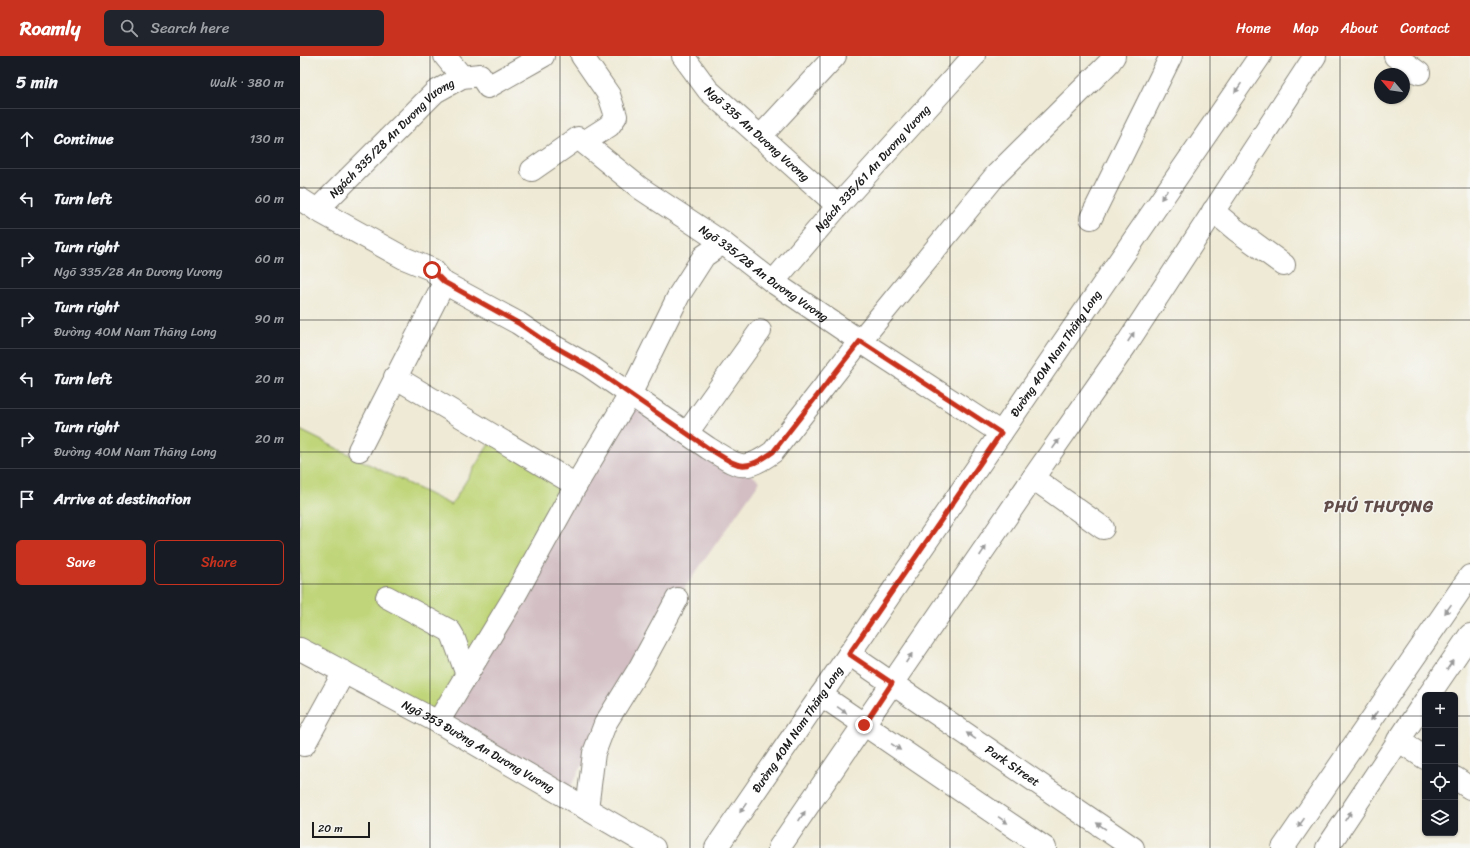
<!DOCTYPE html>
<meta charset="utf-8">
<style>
body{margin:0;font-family:Sriracha,sans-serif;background:#20242c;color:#f1f3f6}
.controls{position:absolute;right:12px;bottom:12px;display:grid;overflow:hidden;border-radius:6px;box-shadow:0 1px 3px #0004}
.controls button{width:36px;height:36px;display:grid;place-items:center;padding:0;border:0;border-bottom:1px solid #363941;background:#171b24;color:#f1f3f6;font:20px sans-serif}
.compass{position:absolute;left:1074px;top:12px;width:36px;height:36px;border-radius:50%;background:#171b24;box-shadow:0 1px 3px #0004;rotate:299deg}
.scale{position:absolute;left:12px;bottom:10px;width:58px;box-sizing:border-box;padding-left:4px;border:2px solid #1c1c1c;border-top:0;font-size:11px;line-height:14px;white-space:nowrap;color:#1c1c1c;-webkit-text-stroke:3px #f6f6f2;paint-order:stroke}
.stop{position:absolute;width:12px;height:12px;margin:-9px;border:3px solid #c8321e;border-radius:50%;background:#fff}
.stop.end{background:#c8321e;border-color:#fff;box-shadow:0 1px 4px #0008}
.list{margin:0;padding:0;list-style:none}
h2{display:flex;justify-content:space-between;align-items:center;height:52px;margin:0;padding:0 16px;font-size:17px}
h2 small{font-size:13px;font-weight:400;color:#9ea1a6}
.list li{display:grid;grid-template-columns:26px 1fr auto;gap:12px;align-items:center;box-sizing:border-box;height:60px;padding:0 16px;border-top:1px solid #363941}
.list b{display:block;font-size:15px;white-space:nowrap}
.list p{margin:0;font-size:13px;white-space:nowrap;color:#9ea1a6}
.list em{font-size:13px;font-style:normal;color:#9ea1a6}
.actions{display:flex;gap:8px;padding:12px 16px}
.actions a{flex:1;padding:9px 0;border:1px solid #c8321e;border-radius:6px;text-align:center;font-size:14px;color:#c8321e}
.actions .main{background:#c8321e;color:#fff}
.icon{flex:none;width:22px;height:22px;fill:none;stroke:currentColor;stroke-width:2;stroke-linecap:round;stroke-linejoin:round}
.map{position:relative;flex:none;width:1170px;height:792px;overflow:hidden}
header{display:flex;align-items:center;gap:24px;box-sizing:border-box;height:56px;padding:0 20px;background:#c8321e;color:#fff}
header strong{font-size:19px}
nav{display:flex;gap:22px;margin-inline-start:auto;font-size:14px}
.search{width:280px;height:36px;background:#20242c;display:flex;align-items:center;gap:10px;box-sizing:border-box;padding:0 14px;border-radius:6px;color:#9ea1a6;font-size:15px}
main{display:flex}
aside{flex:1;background:#171b24}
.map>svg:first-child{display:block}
.industrial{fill:#d2bec3}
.green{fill:#c0d579;stroke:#6e784a}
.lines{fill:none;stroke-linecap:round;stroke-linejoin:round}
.minor-casing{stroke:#868378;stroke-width:24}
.minor{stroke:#fff;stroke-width:22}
.oneway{fill:#999}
.route{stroke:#c8321e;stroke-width:5}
.grid{fill:none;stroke:#1c1c1c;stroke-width:1;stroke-opacity:0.55}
.labels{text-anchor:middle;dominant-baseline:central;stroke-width:3;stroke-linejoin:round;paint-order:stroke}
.street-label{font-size:12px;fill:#1c1c1c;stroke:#f6f6f2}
.district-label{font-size:16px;font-weight:bold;letter-spacing:1px;fill:#614c49;stroke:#f6f6f2}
</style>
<header>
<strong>Roamly</strong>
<div class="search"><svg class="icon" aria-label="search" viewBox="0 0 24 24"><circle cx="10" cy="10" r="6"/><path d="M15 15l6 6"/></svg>Search here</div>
<nav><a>Home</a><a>Map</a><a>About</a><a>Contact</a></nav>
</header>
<main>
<aside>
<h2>5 min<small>Walk · 380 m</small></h2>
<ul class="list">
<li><svg class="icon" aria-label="ahead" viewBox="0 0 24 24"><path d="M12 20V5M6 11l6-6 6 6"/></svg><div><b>Continue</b></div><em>130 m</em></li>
<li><svg class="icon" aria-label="left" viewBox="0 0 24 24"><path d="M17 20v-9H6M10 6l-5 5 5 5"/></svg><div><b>Turn left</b></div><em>60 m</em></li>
<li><svg class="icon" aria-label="right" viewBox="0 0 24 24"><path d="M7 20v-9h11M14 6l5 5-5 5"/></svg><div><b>Turn right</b><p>Ngõ 335/28 An Dương Vương</p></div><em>60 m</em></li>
<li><svg class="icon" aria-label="right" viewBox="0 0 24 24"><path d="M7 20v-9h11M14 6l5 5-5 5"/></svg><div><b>Turn right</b><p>Đường 40M Nam Thăng Long</p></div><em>90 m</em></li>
<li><svg class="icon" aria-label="left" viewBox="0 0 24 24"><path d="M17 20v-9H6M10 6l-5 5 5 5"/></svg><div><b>Turn left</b></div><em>20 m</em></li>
<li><svg class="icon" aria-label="right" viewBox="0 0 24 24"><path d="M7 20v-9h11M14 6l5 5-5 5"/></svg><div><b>Turn right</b><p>Đường 40M Nam Thăng Long</p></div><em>20 m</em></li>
<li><svg class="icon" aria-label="arrive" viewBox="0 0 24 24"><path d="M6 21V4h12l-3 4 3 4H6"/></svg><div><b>Arrive at destination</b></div></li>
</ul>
<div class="actions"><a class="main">Save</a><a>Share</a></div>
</aside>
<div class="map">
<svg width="1170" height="792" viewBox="0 0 1170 792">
<rect width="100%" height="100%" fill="#f6f6f2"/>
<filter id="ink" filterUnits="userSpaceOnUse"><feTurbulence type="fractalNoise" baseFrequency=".025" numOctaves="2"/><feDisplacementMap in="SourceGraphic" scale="8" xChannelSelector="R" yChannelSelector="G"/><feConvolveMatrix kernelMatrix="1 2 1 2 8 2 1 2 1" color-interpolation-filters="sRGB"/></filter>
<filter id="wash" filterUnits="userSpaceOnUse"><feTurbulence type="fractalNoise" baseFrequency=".012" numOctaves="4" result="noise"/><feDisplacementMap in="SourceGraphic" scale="16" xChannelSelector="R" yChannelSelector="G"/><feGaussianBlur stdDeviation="0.9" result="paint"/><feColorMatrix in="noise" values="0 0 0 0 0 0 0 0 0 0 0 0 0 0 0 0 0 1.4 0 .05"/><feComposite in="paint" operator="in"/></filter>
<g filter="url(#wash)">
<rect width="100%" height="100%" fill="#efead5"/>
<path class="industrial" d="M331 337 460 425 377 543 265 740 138 666Z"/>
<path class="green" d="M0 374 151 449 194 380 276 429 138 666 0 585Z"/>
</g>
<g filter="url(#ink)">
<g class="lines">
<defs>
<g id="minor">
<path d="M145 0 162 21"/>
<path d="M282 0 309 39 316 60 309 70 284 86"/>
<path id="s1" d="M383 0 408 34 538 150"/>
<path d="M1095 0 1119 17"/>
<path d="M460 81 535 0"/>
<path id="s2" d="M232 114 278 82 340 132 423 187 473 226 560 285 701 377"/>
<path d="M0 143 17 154 104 202 133 214 144 227 218 267 243 284 289 310 408 392C438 410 442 418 473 396L560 285 696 119 809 7 814 0"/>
<path id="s3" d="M17 154 135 36 162 21 180 19 188 31 243 0"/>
<path d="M913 155 936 174 984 209"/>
<path d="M791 162 871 0"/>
<path id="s4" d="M473 226 538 150 674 0"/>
<path d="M95 321 276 429"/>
<path d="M387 377 460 275"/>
<path d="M59 394 144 227"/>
<path d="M733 422 803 472"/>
<path d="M87 541 150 575 153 580 167 619"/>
<path id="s5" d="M0 593 138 666 354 792"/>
<path id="s6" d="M549 598 833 792"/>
<path d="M521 639 745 792"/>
<path d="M1129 639 1170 579"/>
<path d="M138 666 214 541 276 429 331 337 379 239 404 200 423 187"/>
<path d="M1098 684 1125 702"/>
<path d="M4 689 44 616"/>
<path d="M1155 722 1170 732"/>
<path d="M287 753 294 697 305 668 339 613 377 543"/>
<path id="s7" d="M416 792 960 0"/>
<path d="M479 792 733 422 826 289 1015 0"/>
<path d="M983 792 1170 520"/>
<path d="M1027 792 1125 645"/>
</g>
</defs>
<use href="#minor" class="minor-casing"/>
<use href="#minor" class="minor"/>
</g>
<defs><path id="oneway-solid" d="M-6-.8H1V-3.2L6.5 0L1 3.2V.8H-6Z"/></defs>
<g class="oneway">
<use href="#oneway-solid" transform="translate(938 32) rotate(125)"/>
<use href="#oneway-solid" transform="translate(864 139) rotate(125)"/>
<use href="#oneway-solid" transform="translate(831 281) rotate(-57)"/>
<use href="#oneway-solid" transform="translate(756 388) rotate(-55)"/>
<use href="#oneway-solid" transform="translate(683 495) rotate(-56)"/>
<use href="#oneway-solid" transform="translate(1148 553) rotate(125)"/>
<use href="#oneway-solid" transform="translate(609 602) rotate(-56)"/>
<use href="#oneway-solid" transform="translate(1150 609) rotate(-56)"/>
<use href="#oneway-solid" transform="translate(542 654) rotate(34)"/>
<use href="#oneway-solid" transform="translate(1074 660) rotate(125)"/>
<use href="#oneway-solid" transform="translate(671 680) rotate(-146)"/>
<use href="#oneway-solid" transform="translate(596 691) rotate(35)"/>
<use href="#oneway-solid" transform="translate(443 752) rotate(125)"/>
<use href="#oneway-solid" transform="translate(502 760) rotate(-56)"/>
<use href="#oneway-solid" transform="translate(1048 760) rotate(-56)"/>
<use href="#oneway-solid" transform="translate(703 764) rotate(34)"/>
<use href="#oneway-solid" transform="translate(1001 767) rotate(125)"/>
<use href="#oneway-solid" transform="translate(801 770) rotate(-146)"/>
</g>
</g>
<g class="lines" filter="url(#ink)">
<path class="route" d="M132 214 144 226 218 267 243 284 289 310 408 392C438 410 442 418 473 396L560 285 701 377 549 598 592 627 564 669"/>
</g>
<path class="grid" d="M130 0V792M260 0V792M390 0V792M520 0V792M650 0V792M780 0V792M910 0V792M1040 0V792M0 132H1170M0 264H1170M0 396H1170M0 528H1170M0 660H1125M1155 660H1170"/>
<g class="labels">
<g class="street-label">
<text stroke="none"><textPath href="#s1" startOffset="108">Ngõ 335 An Dương Vương</textPath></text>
<text stroke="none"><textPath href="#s3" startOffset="104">Ngách 335/28 An Dương Vương</textPath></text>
<text stroke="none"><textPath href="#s4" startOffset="151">Ngách 335/61 An Dương Vương</textPath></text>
<text stroke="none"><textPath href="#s2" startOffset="286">Ngõ 335/28 An Dương Vương</textPath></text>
<text stroke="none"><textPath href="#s7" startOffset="600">Đường 40M Nam Thăng Long</textPath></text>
<text stroke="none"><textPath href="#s7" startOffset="144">Đường 40M Nam Thăng Long</textPath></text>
<text stroke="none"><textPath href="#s5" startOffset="203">Ngõ 353 Đường An Dương Vương</textPath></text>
<text stroke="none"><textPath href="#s6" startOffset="198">Park Street</textPath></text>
</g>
<g class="district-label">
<text x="1079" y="450">PHÚ THƯỢNG</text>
</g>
</g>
</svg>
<div class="controls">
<button>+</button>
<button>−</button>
<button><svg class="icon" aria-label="locate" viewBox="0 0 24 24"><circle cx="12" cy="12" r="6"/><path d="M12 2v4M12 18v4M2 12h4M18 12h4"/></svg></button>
<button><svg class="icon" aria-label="layers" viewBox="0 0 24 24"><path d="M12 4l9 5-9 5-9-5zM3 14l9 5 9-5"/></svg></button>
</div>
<svg class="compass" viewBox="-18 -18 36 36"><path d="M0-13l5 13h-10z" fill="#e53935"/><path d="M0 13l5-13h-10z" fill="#9ea1a6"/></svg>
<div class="scale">20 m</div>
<div class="stop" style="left:132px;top:214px"></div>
<div class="stop end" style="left:564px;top:669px"></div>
</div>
</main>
